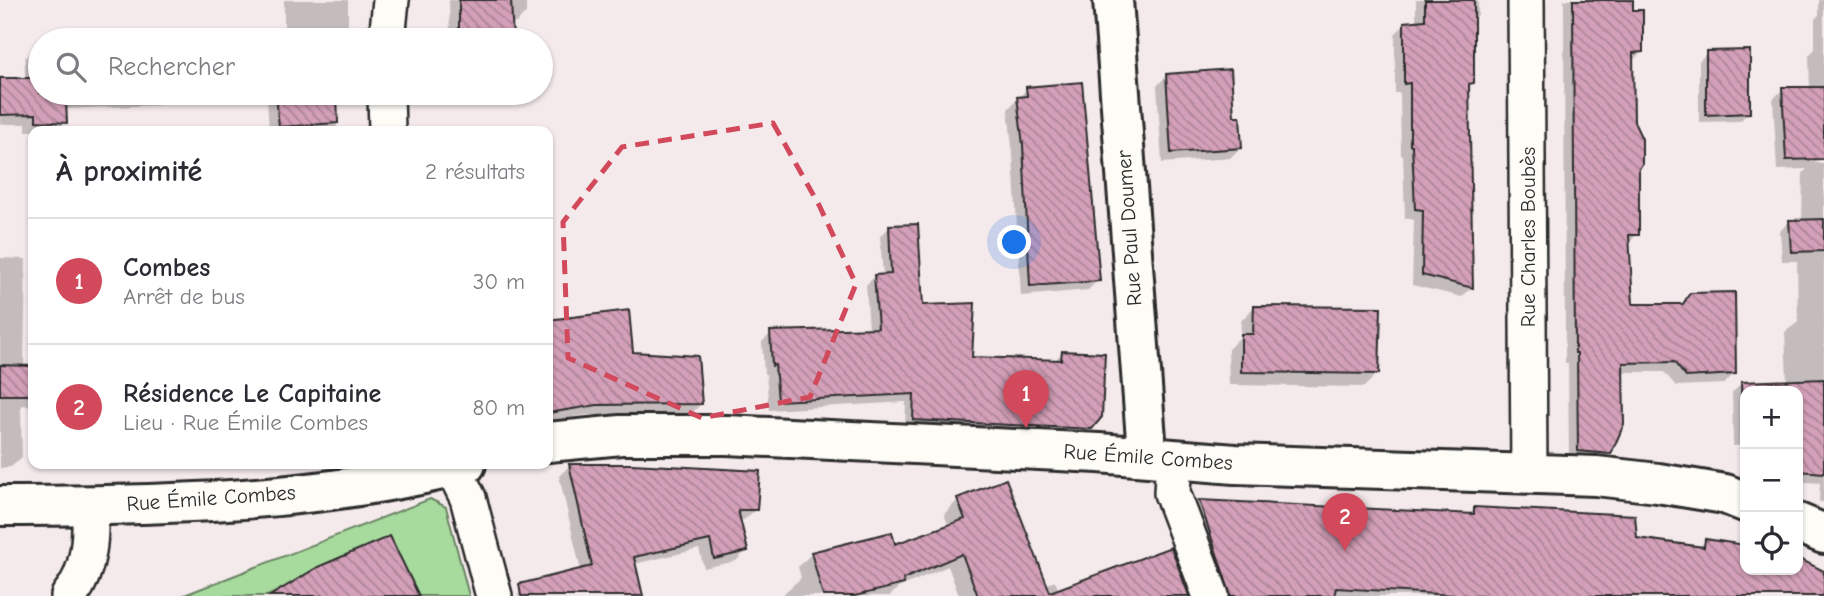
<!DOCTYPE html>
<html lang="fr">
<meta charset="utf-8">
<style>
body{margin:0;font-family:"Comic Neue",sans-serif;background:#f7f7f7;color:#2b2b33}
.controls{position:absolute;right:21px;bottom:21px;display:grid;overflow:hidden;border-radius:14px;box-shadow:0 2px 5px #0004}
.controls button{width:63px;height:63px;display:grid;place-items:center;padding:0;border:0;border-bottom:2px solid #e1e1e2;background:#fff;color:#2b2b33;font:35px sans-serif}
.you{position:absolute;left:1015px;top:243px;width:24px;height:24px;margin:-18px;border:5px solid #fff;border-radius:50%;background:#1a73e8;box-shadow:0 0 0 10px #1a73e833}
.badge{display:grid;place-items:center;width:46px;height:46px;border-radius:50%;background:#d1495b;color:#fff;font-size:23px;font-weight:700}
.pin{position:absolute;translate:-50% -58px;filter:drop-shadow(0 2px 4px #0008)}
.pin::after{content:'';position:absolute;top:37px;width:24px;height:21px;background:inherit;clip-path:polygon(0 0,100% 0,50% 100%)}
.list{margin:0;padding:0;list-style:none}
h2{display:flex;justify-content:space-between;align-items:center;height:91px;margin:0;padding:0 28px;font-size:30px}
h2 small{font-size:23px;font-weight:400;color:#7c7c81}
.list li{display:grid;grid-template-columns:46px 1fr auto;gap:21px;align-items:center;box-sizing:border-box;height:126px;padding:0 28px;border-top:2px solid #e1e1e2}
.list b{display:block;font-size:26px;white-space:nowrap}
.list p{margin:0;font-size:23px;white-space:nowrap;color:#7c7c81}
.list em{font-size:23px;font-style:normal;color:#7c7c81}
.icon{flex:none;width:38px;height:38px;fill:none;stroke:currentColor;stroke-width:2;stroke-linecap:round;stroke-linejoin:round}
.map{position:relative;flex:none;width:1824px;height:596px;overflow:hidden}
.search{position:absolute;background:#fff;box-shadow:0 2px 5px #0004;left:28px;top:28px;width:525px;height:77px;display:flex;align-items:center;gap:18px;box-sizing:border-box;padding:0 24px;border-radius:38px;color:#7c7c81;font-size:26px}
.panel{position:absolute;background:#fff;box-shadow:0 2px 5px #0004;left:28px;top:126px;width:525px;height:343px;border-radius:14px}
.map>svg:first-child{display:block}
.pitch{fill:#a7db9e;stroke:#698364;stroke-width:2}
.shadow{fill:#0003}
.building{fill:url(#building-back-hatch);stroke:#2b2b2b;stroke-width:2}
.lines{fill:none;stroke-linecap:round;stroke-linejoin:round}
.minor-casing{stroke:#2b2b2b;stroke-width:40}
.tertiary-casing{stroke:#2b2b2b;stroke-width:44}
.minor{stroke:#fdfcf7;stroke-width:35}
.tertiary{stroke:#fdfcf7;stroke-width:38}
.marked{fill:none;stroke:#d1495b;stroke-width:5;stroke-dasharray:14 9;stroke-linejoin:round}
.labels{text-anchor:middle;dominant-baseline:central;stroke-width:6;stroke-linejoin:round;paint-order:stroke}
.street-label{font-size:21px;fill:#2b2b2b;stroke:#fdfcf7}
</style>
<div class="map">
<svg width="1824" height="596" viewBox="0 0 1824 596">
<defs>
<pattern id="building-back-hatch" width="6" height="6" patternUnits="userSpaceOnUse" patternTransform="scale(1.75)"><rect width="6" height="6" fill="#d4a0b9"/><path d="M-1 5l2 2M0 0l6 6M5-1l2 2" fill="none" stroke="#ac8397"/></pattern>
</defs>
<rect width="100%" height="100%" fill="#f5eaeb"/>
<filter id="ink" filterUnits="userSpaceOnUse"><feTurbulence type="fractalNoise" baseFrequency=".0143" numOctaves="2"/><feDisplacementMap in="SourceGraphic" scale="14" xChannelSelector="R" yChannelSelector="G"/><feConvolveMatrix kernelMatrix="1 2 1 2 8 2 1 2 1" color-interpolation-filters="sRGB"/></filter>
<g filter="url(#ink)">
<path class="pitch" d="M430 499 446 507 469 596H182Z"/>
<path class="shadow" d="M284 0H348V24L338 34 284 33Z
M449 0H526V13L516 23H511L501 36H450Z
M1416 0H1478V15L1472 21V83L1468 87 1472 287 1462 297 1412 285 1414 220 1405 218 1403 155H1401L1400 93H1395V34L1405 24 1416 23Z
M1564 0H1631V11L1641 52 1632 62 1633 123 1637 169V234L1628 244 1631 306H1680L1691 295 1734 374 1724 384 1676 386 1664 372H1622L1609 453 1599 463 1569 460 1568 363H1565Z
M1819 0H1824V96L1818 159 1814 163H1824V502H1819L1820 483 1798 481V391H1745V445L1733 446 1732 393 1742 383 1787 382 1785 332 1798 322 1797 261H1782L1780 231 1790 221H1802L1803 173 1807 169 1777 170 1773 99 1783 89H1810L1809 55 1815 49V19L1819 15Z
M35 48H40V93H169V95L158 105 65 109V122L56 131H26V124H0V76L25 80V58Z
M1707 53 1748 113 1740 121 1699 122V61Z
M1167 75 1232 118 1240 148 1230 158 1162 163 1157 86Z
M1027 89 1098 280 1088 290 1021 296 1013 156 1008 109Z
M273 93H335L337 131H269L267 99Z
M890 227 921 307 970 359 1053 362 1062 353 1091 427 1081 437 905 428 906 402 769 410 766 374H764L762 342 771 333 869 330 866 285 875 276H883L880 236Z
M0 258 26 259 24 367 33 368V406L21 405 22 457 11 467 0 468Z
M1254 307 1378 373 1364 387 1229 385 1228 349 1240 337 1241 321Z
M627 312 632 354 701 404 690 415H585L548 421V321Z
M569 466H632L755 510 744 520H739L746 551 736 561 704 568 699 549 634 564 641 596H517L527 584 581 571 559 476Z
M958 500 1045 585 1055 581 1059 591 1188 596H959L948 566 898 588 890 596H785L784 593 801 578 798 567 812 553 893 546 949 527 944 514Z
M1199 501 1468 516 1474 509 1635 539 1698 548 1706 541 1742 546 1745 543V570H1798V560L1824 572V596H1214L1186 515Z
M298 581 417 596H263Z"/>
<path class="building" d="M459 0H511L513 40H459Z
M1425 0H1474V83L1469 84 1473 288 1422 275 1423 210 1415 209 1412 145H1410V83L1404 84V22L1425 20Z
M1573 0H1633V10H1643V52L1633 53 1634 122 1642 139V164L1639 169V235H1629L1633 304H1683L1690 293 1735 292 1736 374 1686 377 1674 362 1623 363 1624 424 1611 454 1578 451 1577 353H1575Z
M35 46H40V93H79V99L66 100 67 123 36 121V114L0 115V78H35Z
M1750 50V113L1706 115V51Z
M1231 69 1234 116H1240L1242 148 1171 153 1166 74Z
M1082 82 1100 281 1030 286 1023 145 1017 97 1027 96 1026 87Z
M1782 87H1824V159L1786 160Z
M276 93H337L338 123 279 127Z
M1824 219V251L1791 252 1789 220Z
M918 224 923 305 975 303 972 357 1061 360 1062 351 1105 353 1102 417 1092 429 913 420 914 394 778 401 775 365 772 366 770 331 878 328 874 275 891 274 889 225Z
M1254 306 1381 307 1379 374 1241 372V334H1253Z
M629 310 633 352 698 356 702 404 597 405 548 413V320Z
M0 365 33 366V395H0Z
M1824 379V473L1798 471V391H1745V437H1742L1741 382Z
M569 464H632L760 471 757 510H738L748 551 714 559 710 540 634 557 643 596H521L519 584 592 566Z
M1006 479 1050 592 1171 547 1189 596H978L962 554 903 579 904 584 855 596H823L811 552 892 532 895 544 965 519 957 498Z
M1199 500 1474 514V507L1635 515 1637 538 1704 547 1705 539 1745 545V570H1798V558L1824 571V596H1471L1336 588 1334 596H1231Z
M390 536 419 596H270L318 567Z"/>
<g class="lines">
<defs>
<path id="minor" d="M1526 0 1529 474
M387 40 391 0
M386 93 387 131
M1174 459 1172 493 1211 596
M451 464 468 498 494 596
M69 596C90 572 91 536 90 505"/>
<path id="tertiary" d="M1113 0 1146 439 1144 456
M548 442 621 435H727L1099 453 1235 464 1596 476 1658 483 1725 494 1745 502
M0 506C155 505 315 504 466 464
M1798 523 1824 534"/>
</defs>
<use href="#minor" class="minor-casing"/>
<use href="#tertiary" class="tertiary-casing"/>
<use href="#minor" class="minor"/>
<use href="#tertiary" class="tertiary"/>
</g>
</g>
<path class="marked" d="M773 123 819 205 856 284 810 397 702 418 568 358 563 222 622 147Z"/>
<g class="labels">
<g class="street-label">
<text transform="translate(1129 228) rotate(-94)">Rue Paul Doumer</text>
<text transform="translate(1528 237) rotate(-90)">Rue Charles Boubès</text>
<text transform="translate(1148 457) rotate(4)">Rue Émile Combes</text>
<text transform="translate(211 498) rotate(-4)">Rue Émile Combes</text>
</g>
</g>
</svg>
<div class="controls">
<button>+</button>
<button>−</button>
<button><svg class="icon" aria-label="locate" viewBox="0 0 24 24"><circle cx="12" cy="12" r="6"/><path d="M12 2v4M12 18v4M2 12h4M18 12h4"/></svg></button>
</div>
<div class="you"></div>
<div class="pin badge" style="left:1026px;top:428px">1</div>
<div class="pin badge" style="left:1345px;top:551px">2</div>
<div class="search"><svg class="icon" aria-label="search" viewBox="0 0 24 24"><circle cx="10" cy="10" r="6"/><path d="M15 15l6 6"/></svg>Rechercher</div>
<section class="panel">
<h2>À proximité<small>2 résultats</small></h2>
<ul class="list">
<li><span class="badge">1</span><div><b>Combes</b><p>Arrêt de bus</p></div><em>30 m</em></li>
<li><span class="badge">2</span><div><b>Résidence Le Capitaine</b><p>Lieu · Rue Émile Combes</p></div><em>80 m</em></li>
</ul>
</section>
</div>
